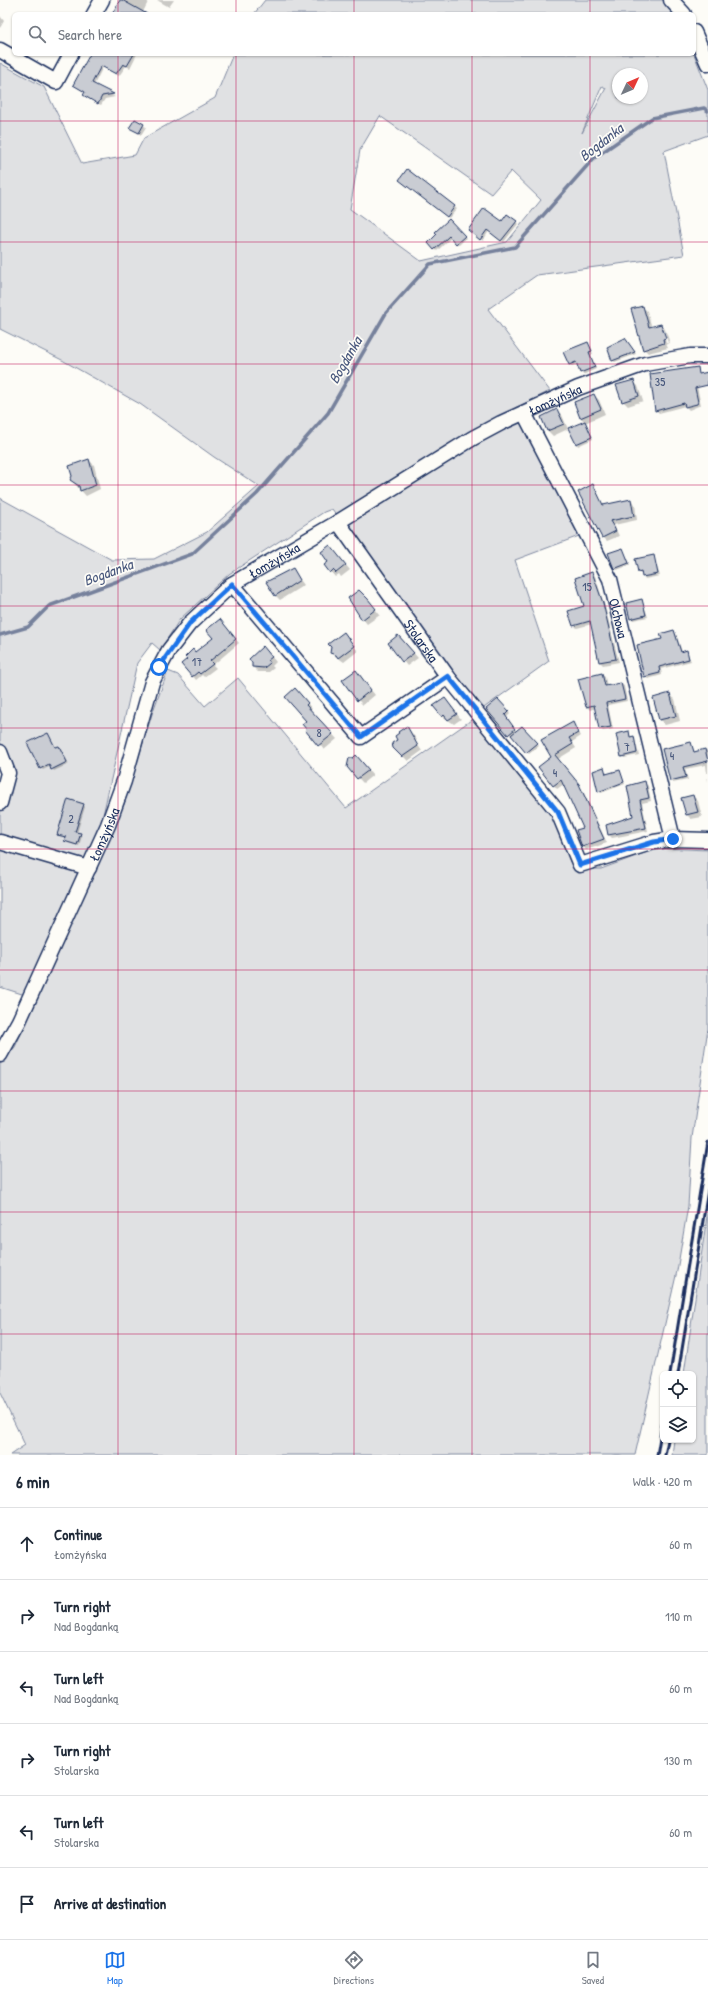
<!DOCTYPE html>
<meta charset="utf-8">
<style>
body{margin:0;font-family:"Patrick Hand",sans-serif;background:#f2f2f3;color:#1f2937}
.controls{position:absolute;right:12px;bottom:12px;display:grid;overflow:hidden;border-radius:6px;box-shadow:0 1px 3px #0004}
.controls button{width:36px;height:36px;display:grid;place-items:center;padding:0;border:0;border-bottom:1px solid #e0e1e3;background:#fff;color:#1f2937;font:20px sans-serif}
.compass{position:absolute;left:612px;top:68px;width:36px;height:36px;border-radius:50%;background:#fff;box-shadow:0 1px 3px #0004;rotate:46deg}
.stop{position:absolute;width:12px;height:12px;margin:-9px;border:3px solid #1a73e8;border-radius:50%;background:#fff}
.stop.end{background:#1a73e8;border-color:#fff;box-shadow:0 1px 4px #0008}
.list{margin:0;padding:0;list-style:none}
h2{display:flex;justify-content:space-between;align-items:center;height:52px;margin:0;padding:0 16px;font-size:17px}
h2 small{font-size:13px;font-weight:400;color:#747a83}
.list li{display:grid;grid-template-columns:26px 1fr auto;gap:12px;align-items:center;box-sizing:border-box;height:72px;padding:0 16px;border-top:1px solid #e0e1e3}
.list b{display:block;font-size:15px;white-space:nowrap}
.list p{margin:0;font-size:13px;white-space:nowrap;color:#747a83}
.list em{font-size:13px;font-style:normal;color:#747a83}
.icon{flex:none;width:22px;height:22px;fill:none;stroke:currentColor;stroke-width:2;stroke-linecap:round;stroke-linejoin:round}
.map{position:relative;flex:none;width:708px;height:1455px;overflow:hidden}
.search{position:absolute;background:#fff;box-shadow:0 1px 3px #0004;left:12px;right:12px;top:12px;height:44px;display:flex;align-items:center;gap:10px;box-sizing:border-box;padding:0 14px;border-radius:6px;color:#747a83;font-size:15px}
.sheet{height:484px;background:#fff}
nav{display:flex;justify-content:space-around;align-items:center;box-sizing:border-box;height:56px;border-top:1px solid #e0e1e3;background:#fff;font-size:11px;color:#747a83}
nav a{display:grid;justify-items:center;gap:2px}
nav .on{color:#1a73e8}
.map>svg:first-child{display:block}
.green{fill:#e0e1e3;stroke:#7e88a0;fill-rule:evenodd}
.shadow{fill:#0003;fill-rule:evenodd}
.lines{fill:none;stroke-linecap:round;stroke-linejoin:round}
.stream{stroke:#76819c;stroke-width:3.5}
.building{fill:#c9ccd3;stroke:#1b2f5e}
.street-casing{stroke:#1b2f5e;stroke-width:17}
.street{stroke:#fdfcf7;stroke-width:14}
.rail{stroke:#1b2f5e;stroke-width:3}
.route{stroke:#1a73e8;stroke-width:5}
.grid{fill:none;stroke:#c2185b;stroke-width:1;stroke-opacity:0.55}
.labels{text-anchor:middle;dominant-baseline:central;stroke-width:3.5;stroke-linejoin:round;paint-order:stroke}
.number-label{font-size:12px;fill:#46567b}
.street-label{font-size:14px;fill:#1b2f5e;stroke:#fdfcf7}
.water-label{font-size:15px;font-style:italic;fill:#49587d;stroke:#fdfcf7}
</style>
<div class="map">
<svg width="708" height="1455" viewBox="0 0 708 1455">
<rect width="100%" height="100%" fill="#fdfcf7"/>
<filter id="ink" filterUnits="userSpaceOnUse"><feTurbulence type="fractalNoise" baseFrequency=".025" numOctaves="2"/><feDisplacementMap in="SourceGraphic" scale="8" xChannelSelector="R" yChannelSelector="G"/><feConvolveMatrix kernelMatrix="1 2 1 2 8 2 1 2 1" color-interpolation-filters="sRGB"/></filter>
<g filter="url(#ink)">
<path class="green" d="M265 0H676L680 14H254Z
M233 54H694L708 90V135L664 151 684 255 537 275 488 309 550 391 515 408 529 438 579 536 515 560 549 661 481 710 332 509 324 512 229 574 180 619 160 650 152 643 137 663 101 824 25 995 0 987V498L112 560 154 559 207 532 259 486 214 457 140 404 62 360 0 329V63L44 87 82 164 135 155 144 138 215 98ZM618 74H642V98H618ZM602 86 606 88 582 133ZM380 116 491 194 511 171 541 200 507 242 421 261 350 209 360 150Z
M168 671 178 675 205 706 238 678 346 808 474 718 558 823 570 862 578 869H601L658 848 708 850V1028L692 1138 688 1206 677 1271 635 1455H10L25 1445 0 1393V1064L15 1047 124 804 153 711Z
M708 1209V1455H672L674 1440H693V1374H684Z"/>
<path class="shadow" d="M122 0H149L142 14H114Z
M157 0H174L169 7Z
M0 16 4 21 0 28Z
M91 54H137L130 68 126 66 119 76 103 67 94 85 115 97 105 99 101 105 87 98 85 95 86 93 74 85Z
M135 120 146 127 141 135 131 128Z
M407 171 457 209 449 218 402 182Z
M449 220 466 238 459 245 451 238 437 251 429 243Z
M516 222 518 224 504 242 489 231 483 241 471 232 502 223Z
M642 307 647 311 652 328 661 325 665 329 670 343 666 344 668 348 648 353 644 349ZM662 329H664L668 343H666Z
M625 339 636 354 615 362 613 360 618 341Z
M588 343 593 354 590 355 596 369 583 375 578 364 572 366 569 364Z
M694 372 701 405 689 410 685 406 659 413 656 410Z
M633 381 638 386 643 401 628 406 623 401Z
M594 395 599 400 605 414 585 423 593 439 578 446 570 428 585 422 581 418 575 403Z
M557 411 562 415 568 429 553 436 548 431 542 417Z
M89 460 94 465 100 489 86 496 71 480Z
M593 486 604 506 631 500 635 504 637 520 614 525 619 536 607 541 603 537Z
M330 546 350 570 341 577 339 574 335 577 331 572 329 562Z
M623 549 630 565 617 570 615 568Z
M653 556 660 576 645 579 642 573 638 571Z
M292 569 304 585 280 600 276 596Z
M592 573 595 576 605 607 619 662 603 665 600 662 592 624 577 628 574 625 586 607Z
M364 595 380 615 367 624 363 619Z
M642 600 648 617 633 620 631 618Z
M223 624 239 643 213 665 216 668 204 677 202 675 196 680 183 664 214 638Z
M674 631 676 634 682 652 686 651 691 661 661 669 662 675 648 679 645 676 663 639Z
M344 634 358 651 344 662 331 653Z
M403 641 418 658 407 666 403 661Z
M268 652 276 662 272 666 274 668 269 672H258L253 667Z
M356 671 375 695 363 705 358 700Z
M602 675 605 677 607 687 621 684 624 686 627 701 608 705 613 729 603 731 600 729 596 708 590 710 587 707 579 680Z
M300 694 312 709 310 710 337 739 324 750 304 724 307 721Z
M670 695 675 699 680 721 665 725 660 720 655 699Z
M498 700 510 714 506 718 517 732 522 727 539 746 529 754 512 735 509 734Z
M449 704 461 719 454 724 442 716Z
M573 723 581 736 572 742 576 748 558 759 582 789 607 843 586 850 582 846 584 829 564 784 557 789 539 767 552 757Z
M407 727 417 740 415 741 422 751 408 761 394 747Z
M629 732 631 738 635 739 639 755 624 758 622 756Z
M48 734 56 748 59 747 61 749 69 764 54 771 51 766 43 770 41 768Z
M691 743 695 753 708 750V782L706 765 685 769 688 780 673 783 671 781Z
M361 761 373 775 363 783 348 767Z
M604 768 607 775 620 772 625 784 601 793 599 791Z
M645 783 648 786 651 801 642 803 648 831 612 838 609 835 635 817Z
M693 796 698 801 702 817 691 819 687 815Z
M83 804 85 807 77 833 82 836 79 846 68 843 66 841V838L59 835Z"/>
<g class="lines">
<path class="stream" d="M0 635 28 627 49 606 192 554 257 494 328 413 386 313 430 264 515 247 594 158 652 118 704 108 708 111"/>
</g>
<path class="building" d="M120 0H122L147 14H112Z
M90 54H134L127 66 123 64 116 74 101 66 92 83 114 94 102 96 98 104 83 95 85 92 73 85Z
M135 119 144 124 139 133 129 128Z
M407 169 455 206 447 217 399 180Z
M484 208 502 221 507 214 517 221 501 241 487 230 480 240 468 230Z
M449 219 465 236 456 244 449 236 434 250 428 243 437 234 435 232Z
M643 306 649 327 661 324 666 338 663 339 664 343 643 350 631 309Z
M625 338 635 352 612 361 607 347Z
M588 342 592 351 589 352 595 367 580 373 576 362 569 365 563 352Z
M698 367 699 374 708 372V385L695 388 698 402 697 404 685 407 684 403 655 411 650 374Z
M634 380 639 396 622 402 616 385Z
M594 394 601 409 580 418 574 402Z
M557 409 564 424 547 431 541 417Z
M585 421 592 437 576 444 568 428Z
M89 459 96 485 80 491 79 486 70 480 72 476 69 466Z
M593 484 603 505 631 499 633 511 634 516 610 521 616 531 602 538 578 492Z
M330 545 346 565 336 573 333 570 330 573 324 565 328 562 321 552Z
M623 548 629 563 614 569 608 553Z
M654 555 658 574 642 577 641 571 638 572 635 559Z
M293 568 300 580 275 596 266 582Z
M592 572 603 603 616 659 599 662 590 621 573 626 568 611 584 606 575 578Z
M359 590 368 599 376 609 362 620 348 598Z
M642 599 646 615 630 619 626 603Z
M220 619 236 639 210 661 213 664 200 674 198 672 192 677 181 664 187 659 185 657 193 649 195 652 213 638 206 630Z
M674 630 681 652 687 650 689 659 659 667 660 673 644 677 637 645 662 639 660 634Z
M344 632 354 646 338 658 336 655 330 653 331 647 328 644Z
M398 635 414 653 402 662 388 643Z
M263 646 272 657 268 660 270 663 264 668 252 667V663L249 659Z
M356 670 371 690 357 701 342 680Z
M602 673 605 686 621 683 625 699 606 703 611 727 599 729 594 705 586 707 578 679Z
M295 688 308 703 306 705 333 734 318 746 305 730 306 729 302 724 306 721 285 697Z
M670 693 676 716 659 720 653 698Z
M445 698 457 714 448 720 444 715 442 717 433 706Z
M498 699 509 711 505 715 515 729 508 735 486 709Z
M573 722 578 733 569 738 573 744 555 755 579 784 604 839 582 847 576 830 583 828 561 780 553 786 538 767 551 757 541 740Z
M407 726 418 746 402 757 393 748 392 743 397 740 395 736 399 733 398 732Z
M522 726 538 743 526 753 511 735Z
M629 731 630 737 634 736 637 753 621 757 616 734Z
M48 733 55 747 59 746 67 762 51 770 49 764 40 769 27 743Z
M691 742 694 752 705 749 708 761 683 767 686 777 670 781 662 749Z
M356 755 369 770 357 779 347 767 349 758H353Z
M604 767 606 774 620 770 624 782 598 792 593 771Z
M645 781 649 798 640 800 646 828 608 835 606 825 633 816 627 786Z
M693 795 698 812 686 815 681 798Z
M68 799 84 804 75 832 81 833 77 845 64 841 66 837 57 835Z"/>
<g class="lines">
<defs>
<g id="street">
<path d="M671 0 684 14"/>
<path d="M94 14 102 0"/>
<path d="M694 32 708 64"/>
<path d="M0 50 56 82 71 54"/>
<path id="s1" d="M524 413 610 579 673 839"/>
<path id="s2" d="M338 522 448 677 558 812 580 865 654 842 673 839 708 840"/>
<path d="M232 584 361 737 448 677"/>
<path d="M0 752 8 773 0 803"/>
<path d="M0 842 89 868"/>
<path id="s3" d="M0 1055 19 1021 108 825 124 781 152 682 169 650 190 623 232 584 338 522 473 438 501 423 578 388 645 364 690 356H708"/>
</g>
</defs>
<use href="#street" class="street-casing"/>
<use href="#street" class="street"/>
<path class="rail" d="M670 1374 708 1142
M678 1374 708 1190
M657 1455 663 1420
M665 1455 668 1440"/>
</g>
</g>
<g class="lines" filter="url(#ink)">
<path class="route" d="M159 667 190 623 232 584 361 737 448 676 558 812 580 865 654 842 673 839"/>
</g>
<path class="grid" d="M118 0V14M236 0V14M354 0V14M472 0V14M590 0V14M118 54V1455M236 54V1455M354 54V1455M472 54V1455M590 54V1455M0 121H708M0 242H708M0 364H708M0 485H708M0 606H708M0 728H708M0 849H708M0 970H708M0 1091H708M0 1212H708M0 1334H708"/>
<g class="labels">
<g class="number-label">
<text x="660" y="381">35</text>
<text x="587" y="586">15</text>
<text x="197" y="661">17</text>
<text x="319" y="732">8</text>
<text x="627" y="746">7</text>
<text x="672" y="755">4</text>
<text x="555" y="772">4</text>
<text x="71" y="818">2</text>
</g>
<g class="street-label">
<text stroke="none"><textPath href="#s3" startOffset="904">Łomżyńska</textPath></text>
<text stroke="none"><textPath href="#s3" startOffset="580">Łomżyńska</textPath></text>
<text stroke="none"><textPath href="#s1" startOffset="227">Olchowa</textPath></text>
<text stroke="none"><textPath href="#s2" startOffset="145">Stolarska</textPath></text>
<text stroke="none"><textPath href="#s3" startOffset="244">Łomżyńska</textPath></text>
</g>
<g class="water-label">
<text transform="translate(601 142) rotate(-38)">Bogdanka</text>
<text transform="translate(345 360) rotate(-60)">Bogdanka</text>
<text transform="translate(108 572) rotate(-20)">Bogdanka</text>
</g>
</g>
</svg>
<div class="controls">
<button><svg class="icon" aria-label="locate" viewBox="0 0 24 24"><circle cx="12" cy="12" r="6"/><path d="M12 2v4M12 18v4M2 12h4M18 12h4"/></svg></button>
<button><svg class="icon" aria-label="layers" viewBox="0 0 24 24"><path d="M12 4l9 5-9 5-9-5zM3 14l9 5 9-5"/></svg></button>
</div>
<svg class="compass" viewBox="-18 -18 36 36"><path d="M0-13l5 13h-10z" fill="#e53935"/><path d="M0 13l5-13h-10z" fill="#747a83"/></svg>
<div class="stop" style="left:159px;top:667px"></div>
<div class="stop end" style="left:673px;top:839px"></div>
<div class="search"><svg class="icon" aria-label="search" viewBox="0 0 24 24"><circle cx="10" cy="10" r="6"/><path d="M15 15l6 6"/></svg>Search here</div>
</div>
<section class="sheet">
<h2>6 min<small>Walk · 420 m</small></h2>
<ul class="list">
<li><svg class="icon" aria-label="ahead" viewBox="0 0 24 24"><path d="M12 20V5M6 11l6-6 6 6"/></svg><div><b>Continue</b><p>Łomżyńska</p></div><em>60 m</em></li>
<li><svg class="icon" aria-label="right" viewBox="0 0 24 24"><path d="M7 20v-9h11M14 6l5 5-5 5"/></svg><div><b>Turn right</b><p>Nad Bogdanką</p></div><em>110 m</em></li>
<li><svg class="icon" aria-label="left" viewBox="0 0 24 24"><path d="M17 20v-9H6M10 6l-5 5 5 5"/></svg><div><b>Turn left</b><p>Nad Bogdanką</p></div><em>60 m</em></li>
<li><svg class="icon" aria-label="right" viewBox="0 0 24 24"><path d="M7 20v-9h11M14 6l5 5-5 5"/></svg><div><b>Turn right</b><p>Stolarska</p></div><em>130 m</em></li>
<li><svg class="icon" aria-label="left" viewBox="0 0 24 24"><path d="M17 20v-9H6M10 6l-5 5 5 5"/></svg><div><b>Turn left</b><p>Stolarska</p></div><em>60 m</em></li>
<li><svg class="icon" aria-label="arrive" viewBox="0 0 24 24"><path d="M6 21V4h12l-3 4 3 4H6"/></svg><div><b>Arrive at destination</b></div></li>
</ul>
</section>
<nav>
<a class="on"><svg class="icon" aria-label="map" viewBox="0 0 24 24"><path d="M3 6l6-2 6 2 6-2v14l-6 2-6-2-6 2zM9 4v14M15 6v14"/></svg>Map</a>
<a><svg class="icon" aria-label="directions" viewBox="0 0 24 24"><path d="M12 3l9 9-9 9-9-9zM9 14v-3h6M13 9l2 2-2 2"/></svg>Directions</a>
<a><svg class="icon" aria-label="saved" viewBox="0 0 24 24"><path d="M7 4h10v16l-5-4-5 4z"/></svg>Saved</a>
</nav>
